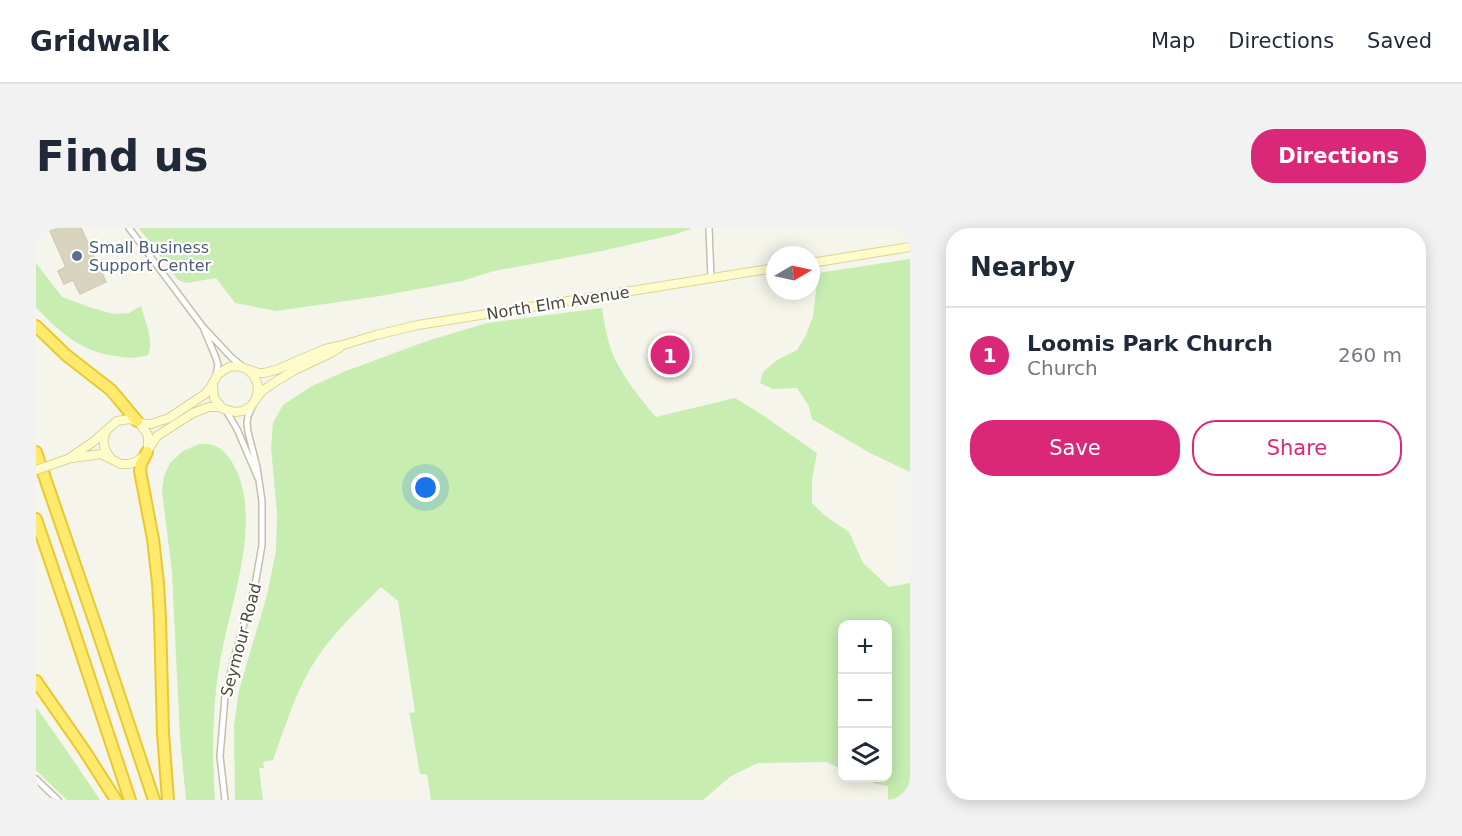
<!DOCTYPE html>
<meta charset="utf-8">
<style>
body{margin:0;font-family:"DejaVu Sans",sans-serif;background:#f2f2f3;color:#1f2937}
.controls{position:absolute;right:18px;bottom:18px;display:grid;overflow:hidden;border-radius:12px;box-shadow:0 3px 15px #0003}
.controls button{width:54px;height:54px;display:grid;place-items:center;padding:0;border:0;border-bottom:2px solid #e0e1e3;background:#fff;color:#1f2937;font:30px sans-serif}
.compass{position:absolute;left:730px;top:18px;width:54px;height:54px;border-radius:50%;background:#fff;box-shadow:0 3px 15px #0003;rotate:81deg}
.you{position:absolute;left:390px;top:260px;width:21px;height:21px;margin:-15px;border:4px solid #fff;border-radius:50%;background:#1a73e8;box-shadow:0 0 0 9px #1a73e833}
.badge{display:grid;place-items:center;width:39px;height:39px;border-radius:50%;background:#db2777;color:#fff;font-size:20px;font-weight:700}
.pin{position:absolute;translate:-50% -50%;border:3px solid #fff;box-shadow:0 2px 6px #0006}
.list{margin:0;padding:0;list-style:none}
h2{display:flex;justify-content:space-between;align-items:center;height:78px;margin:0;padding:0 24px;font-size:26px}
h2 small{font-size:20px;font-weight:400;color:#747a83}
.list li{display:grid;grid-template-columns:39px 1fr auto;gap:18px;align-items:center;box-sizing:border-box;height:96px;padding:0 24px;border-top:2px solid #e0e1e3}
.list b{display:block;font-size:22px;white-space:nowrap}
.list p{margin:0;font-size:20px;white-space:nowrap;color:#747a83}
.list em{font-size:20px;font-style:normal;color:#747a83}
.actions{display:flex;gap:12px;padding:18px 24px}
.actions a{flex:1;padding:14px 0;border:2px solid #db2777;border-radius:24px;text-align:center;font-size:21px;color:#db2777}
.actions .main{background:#db2777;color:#fff}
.icon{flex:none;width:33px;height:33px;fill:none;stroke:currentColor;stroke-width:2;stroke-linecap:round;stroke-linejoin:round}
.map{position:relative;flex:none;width:874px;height:572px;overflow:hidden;border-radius:24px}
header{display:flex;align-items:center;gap:36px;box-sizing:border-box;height:84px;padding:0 30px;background:#fff;border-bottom:2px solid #e0e1e3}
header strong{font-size:28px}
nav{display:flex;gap:33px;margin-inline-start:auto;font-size:21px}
.intro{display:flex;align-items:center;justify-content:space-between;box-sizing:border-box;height:144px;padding:0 36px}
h1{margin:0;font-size:42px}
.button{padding:15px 27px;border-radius:24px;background:#db2777;color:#fff;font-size:21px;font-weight:700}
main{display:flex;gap:36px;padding:0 36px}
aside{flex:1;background:#fff;border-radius:24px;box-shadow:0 3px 15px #0003}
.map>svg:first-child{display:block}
.green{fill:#c7edb1}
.building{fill:#d9d4bf;stroke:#d4cdb1;stroke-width:1.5}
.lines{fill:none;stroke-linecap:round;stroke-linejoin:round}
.minor-casing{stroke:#c3bfac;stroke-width:8}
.secondary-casing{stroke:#d9d498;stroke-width:10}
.motorway-casing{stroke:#e9c832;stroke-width:14}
.minor{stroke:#fff;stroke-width:5}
.secondary{stroke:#fffccc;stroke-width:8}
.motorway{stroke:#ffea6d;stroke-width:10}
.secondary-bridge-casing{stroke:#d9d498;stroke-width:10;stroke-linecap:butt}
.secondary-bridge{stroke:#fffccc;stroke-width:8}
.service-dot{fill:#5c6f8a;stroke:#fff;stroke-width:2}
.labels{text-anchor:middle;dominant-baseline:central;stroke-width:4.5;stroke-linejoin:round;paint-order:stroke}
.service-label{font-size:16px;fill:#4e5e75;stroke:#fff;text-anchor:start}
.street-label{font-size:16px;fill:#4b4737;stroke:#fff}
</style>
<header>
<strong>Gridwalk</strong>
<nav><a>Map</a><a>Directions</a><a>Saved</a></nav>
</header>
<div class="intro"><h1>Find us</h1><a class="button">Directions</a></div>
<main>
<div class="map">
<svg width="874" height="572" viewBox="0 0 874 572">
<rect width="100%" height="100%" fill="#f6f5eb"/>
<path class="green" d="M103 0H655V1L637 7 561 24 458 43 426 53 344 68 240 83 199 75 180 50 150 55 142 52Z
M874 31V244L834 225 776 191 773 178 761 160 737 161 724 155 727 144 741 132 761 122 769 109 777 89 782 45Z
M0 35 26 69 53 79 77 86 93 85 105 78C109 93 118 112 112 127 98 131 93 130 79 128 44 124 24 103 0 80Z
M566 80C568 93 570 106 574 118 580 140 605 172 620 189L699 170 722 184 781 225 776 251V275L788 287 813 304 827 335 853 359 874 355V572H852V558L840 556 828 550H852V397H806V541L790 534 722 535 695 548 667 572H395L391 546H384L375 494 373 485 379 484 362 373 345 359C323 381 298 404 281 430 260 461 250 497 237 532L227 534 228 540H223L227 572H199L198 498 203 462 231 367 240 323 241 285 235 220 237 195 247 177 276 158 310 143 391 113 451 95Z
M163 216C178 214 188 221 196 234 230 290 192 379 183 440 176 483 176 528 179 572H150L144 510 136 344 126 263 128 248 134 235 147 223Z
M0 479 31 523 64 572H31L0 542Z"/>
<path class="building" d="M20 0H45L70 54 44 66 37 52 28 56 22 43 30 39 14 3Z"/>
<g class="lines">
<defs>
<path id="minor" d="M93 0 167 99 180 130 182 137 180 148
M673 0 675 51
M168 100 195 129 206 138
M189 181 201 201 222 250
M0 551 22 572
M189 572 184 528 189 469 197 434 219 357 226 317V273L221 239 212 204 211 195 212 188 217 177"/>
<path id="secondary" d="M775 35 874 19
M213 143C222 151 224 160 220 170
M177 157 178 170 187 181
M104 196 112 207V220
M70 203C66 213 67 222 75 230
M37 230 65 226 85 236H92L100 234 108 228 121 208 157 185 173 179H182L199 184 207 183 215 178 226 163 242 152 259 142 293 126 303 120
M32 231 57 214 81 193 93 191 110 196H115L133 190 169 166 174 160 182 146 193 139 201 138 223 145H228L240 142 289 121 307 117 340 107 382 97 739 40"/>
<path id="motorway" d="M0 98 30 127 75 162 101 193
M0 224 59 395 118 572
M111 224 105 236 104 243 117 311 122 355 124 390 127 505 132 572
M0 291 33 388 94 572
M0 453 48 522 80 572"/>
</defs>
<use href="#minor" class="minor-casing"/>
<use href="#secondary" class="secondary-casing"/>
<use href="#motorway" class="motorway-casing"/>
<use href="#minor" class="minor"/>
<use href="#secondary" class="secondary"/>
<use href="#motorway" class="motorway"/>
<defs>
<path id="secondary-bridge" d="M0 242 32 231"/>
</defs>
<use href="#secondary-bridge" class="secondary-bridge-casing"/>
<use href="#secondary-bridge" class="secondary-bridge"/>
</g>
<circle class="service-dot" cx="41" cy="28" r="6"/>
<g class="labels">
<g class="service-label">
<text x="53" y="19">Small Business<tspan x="53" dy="18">Support Center</tspan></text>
</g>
<g class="street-label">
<text transform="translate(522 75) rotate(-9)">North Elm Avenue</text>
<text transform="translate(205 412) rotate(-75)">Seymour Road</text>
</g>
</g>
</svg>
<div class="controls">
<button>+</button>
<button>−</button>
<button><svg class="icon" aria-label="layers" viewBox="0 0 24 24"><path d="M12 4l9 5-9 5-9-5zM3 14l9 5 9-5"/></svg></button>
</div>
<svg class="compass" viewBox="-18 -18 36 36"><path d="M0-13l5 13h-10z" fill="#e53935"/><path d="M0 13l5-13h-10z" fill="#747a83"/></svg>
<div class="you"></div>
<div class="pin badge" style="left:634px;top:127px">1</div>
</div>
<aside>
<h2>Nearby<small></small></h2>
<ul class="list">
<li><span class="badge">1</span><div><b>Loomis Park Church</b><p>Church</p></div><em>260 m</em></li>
</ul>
<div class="actions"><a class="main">Save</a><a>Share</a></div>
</aside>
</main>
